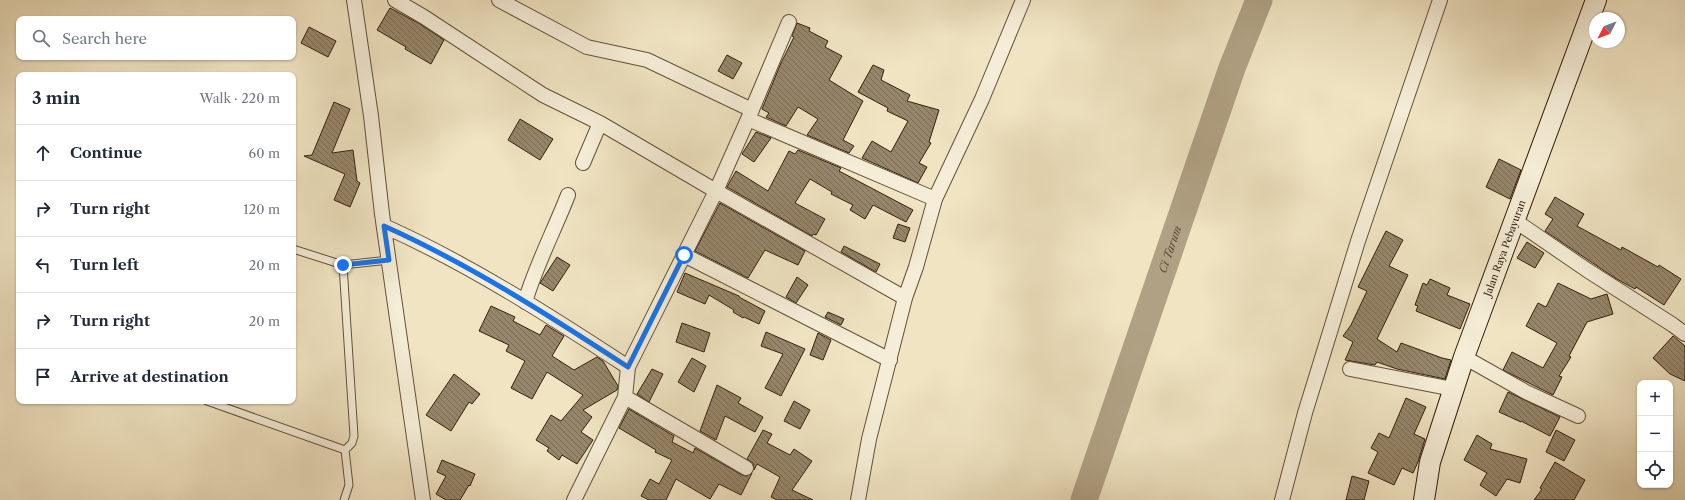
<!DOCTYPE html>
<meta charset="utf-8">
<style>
body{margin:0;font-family:"Libre Caslon Text",serif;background:#f2f2f3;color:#1f2937}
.controls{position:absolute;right:12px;bottom:12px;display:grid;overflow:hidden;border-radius:8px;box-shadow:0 1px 3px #0004}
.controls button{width:36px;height:36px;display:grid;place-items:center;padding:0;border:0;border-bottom:1px solid #e0e1e3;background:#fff;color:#1f2937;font:20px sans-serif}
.compass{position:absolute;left:1589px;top:12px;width:36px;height:36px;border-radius:50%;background:#fff;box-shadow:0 1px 3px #0004;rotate:228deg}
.stop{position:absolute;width:12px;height:12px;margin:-9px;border:3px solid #1a73e8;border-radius:50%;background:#fff}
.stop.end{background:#1a73e8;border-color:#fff;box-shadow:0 1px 4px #0008}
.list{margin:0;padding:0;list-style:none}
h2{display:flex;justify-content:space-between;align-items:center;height:52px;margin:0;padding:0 16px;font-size:17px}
h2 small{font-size:13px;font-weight:400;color:#747a83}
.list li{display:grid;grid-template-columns:26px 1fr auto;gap:12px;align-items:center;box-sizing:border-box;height:56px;padding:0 16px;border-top:1px solid #e0e1e3}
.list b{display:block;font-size:15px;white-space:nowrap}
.list em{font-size:13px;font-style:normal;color:#747a83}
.icon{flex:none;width:22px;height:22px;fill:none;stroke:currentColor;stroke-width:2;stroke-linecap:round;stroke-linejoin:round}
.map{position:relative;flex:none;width:1685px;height:500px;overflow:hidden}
.search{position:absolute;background:#fff;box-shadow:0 1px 3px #0004;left:16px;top:16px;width:280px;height:44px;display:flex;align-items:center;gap:10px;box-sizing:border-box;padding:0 14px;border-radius:8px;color:#747a83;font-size:15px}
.panel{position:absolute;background:#fff;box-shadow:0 1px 3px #0004;left:16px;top:72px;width:280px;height:332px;border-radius:8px}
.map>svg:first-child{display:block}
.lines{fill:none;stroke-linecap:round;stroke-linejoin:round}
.river{stroke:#b0a184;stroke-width:27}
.building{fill:url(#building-back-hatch);stroke:#34200c}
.lane-casing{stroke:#63513a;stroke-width:9}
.street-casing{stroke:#63513a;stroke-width:16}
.secondary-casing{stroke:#34200c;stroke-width:22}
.lane{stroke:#f5edd7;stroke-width:7}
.street{stroke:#f5edd7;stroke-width:14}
.secondary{stroke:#f5edd7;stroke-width:20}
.route{stroke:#1a73e8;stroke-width:5}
.labels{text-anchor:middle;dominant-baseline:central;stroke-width:3.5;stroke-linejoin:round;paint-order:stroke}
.street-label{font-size:10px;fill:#34200c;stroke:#f5edd7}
.water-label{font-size:11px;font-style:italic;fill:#5f4d36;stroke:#f5edd7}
</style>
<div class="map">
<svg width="1685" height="500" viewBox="0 0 1685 500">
<defs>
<pattern id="building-back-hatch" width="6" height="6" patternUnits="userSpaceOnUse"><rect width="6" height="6" fill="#96866b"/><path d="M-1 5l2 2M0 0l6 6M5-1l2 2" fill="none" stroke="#7b6d56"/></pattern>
</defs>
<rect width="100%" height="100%" fill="#f0e4c2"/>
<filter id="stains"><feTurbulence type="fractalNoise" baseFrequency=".005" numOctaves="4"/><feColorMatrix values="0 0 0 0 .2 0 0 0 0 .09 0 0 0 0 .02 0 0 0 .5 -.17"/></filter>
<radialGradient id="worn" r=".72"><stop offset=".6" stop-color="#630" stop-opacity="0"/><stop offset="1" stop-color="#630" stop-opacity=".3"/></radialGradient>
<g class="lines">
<path class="river" id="s1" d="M1084 500 1232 68 1259 0"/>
</g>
<path class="building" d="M390 8 420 24 444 40 431 64 405 49 406 47 377 30Z
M797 23 810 28 809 31 828 41 825 47 842 56 829 80 863 101 843 140 854 146 849 153 807 135 818 119 798 107 786 126 766 117 769 113 762 109 781 63 794 37 792 36Z
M309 27 336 41 328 57 301 43Z
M727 55 742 63 733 79 718 71Z
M873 65 884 70 881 80 910 95 907 101 939 110 929 142 931 143 919 163 927 167 918 183 862 158 872 141 891 152 908 121 887 111 888 108 858 92Z
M334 102 350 109 332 153 353 150 357 181 360 183 350 207 334 200 345 174 304 156 312 155Z
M520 119 553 139 540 160 508 140Z
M756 132 771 138 754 162 742 154Z
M798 150 841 168 839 171 913 210 906 222 873 205 865 219 850 210 853 205 831 194 832 192 810 179 795 203 825 219 816 235 813 234 812 236 727 187 736 171 768 191 789 151 795 154Z
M1499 159 1521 170 1510 199 1486 187Z
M1555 197 1584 214 1577 226 1621 250 1622 247 1658 267 1659 265 1681 279 1664 305 1636 287 1635 289 1615 278 1545 231 1553 219 1545 214Z
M720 203 805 251 798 265 765 250 748 278 695 251Z
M898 224 910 228 905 242 893 238Z
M1386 231 1403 240 1389 266 1408 275 1377 339 1397 352 1401 343 1442 358 1451 360 1445 379 1397 369 1377 362 1375 365 1345 360 1353 342 1343 336 1351 325 1367 291 1358 287Z
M1527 242 1544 253 1535 268 1517 258Z
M844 246 880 264 876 272 841 252Z
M557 257 570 265 553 291 540 283Z
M685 273 739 296V297L765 311 759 324 744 317 743 318 733 312 734 310 709 295 705 304 677 292Z
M797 277 808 285 796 303 786 297Z
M1430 279 1450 288 1447 295 1470 304 1460 329 1416 311 1418 306 1415 305 1423 283 1427 285Z
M1558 283 1591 299 1607 294 1613 314 1587 322 1569 356 1571 357 1559 376 1562 377 1553 395 1503 370 1512 352 1543 368 1557 343 1526 326 1538 303 1546 307Z
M491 306 515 317 513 321 540 335 546 325 564 336 552 356 574 370 597 357 603 361 618 386 617 390 583 410 592 417 581 432 593 440 577 464 562 455 559 460 547 451 549 448 536 440 551 415 561 421 583 395 547 372 532 399 511 388 525 361 506 351 509 345 479 331Z
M828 312 844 319 841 325 825 317Z
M682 323 710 333 704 352 676 342Z
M766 332 805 349 781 396 765 388 783 354 761 346Z
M818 333 831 340 823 360 810 355Z
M1673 336 1685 346V381L1670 374 1653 358Z
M692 358 706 366 694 392 678 382Z
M652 369 663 374 649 402 637 394Z
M454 374 480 394 472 404 469 402 451 431 426 415Z
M717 385 741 398 738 403 763 417 755 432 725 416 716 440 700 431Z
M1508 392 1560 417 1550 436 1521 421V422L1499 412Z
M1406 398 1426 407 1414 434 1425 439 1418 462 1413 473 1402 468 1394 485 1368 473 1378 452 1371 448 1379 433 1389 438Z
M794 401 810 410 800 429 784 421Z
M629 409 674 436 672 442 693 453 695 448 742 475 746 476 752 473 741 495 719 484 710 499 676 479 666 500H649L641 496 650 479 659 484 672 460 655 452 656 450 619 428Z
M763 430 772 434 767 443 790 455 794 449 812 461 792 490 813 500H777L771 497 780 477 757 464 754 470 753 463 747 459Z
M1556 430 1575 440 1564 461 1546 452Z
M1477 435 1492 444 1490 449 1527 459 1520 483 1507 479 1496 496 1480 485 1487 473 1464 460Z
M442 460 475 474 470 486 469 485 460 500H446L436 494 446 476 437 472Z
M1555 462 1585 480 1574 500H1534L1542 489 1540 488Z
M1352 476 1369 481 1364 500H1346Z"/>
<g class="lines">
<defs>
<path id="lane" d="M293 249 343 265 389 260
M343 265 354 436 352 443 345 450
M207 401 345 450
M344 500 349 485 345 450"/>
<path id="street" d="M354 0 371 116 382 214 423 500
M395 0 424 17 543 95 600 123 716 191 905 298
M499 0 587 47 647 60 752 110
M748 119 935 199
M583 163 600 123
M1514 220 1587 270 1673 325 1685 334
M384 226C469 264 550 316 628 367
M684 255 890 360
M525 302C536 265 554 231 568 195
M1464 357 1526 392 1578 416
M1350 369 1453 389
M625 397 746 468
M574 500 625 397 628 367 716 191 748 119 789 22
M858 500 869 439 905 298 916 267 935 199 982 99 1023 0
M1282 500 1305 413 1358 241 1440 0"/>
<g id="secondary">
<path id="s2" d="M1424 500 1430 462 1464 357 1596 0"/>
</g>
</defs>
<use href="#lane" class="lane-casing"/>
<use href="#street" class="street-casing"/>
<use href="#secondary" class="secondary-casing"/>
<use href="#lane" class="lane"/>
<use href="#street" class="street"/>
<use href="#secondary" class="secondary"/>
</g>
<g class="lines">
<path class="route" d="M343 265 389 260 384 226C469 264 550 316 628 367L684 255"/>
</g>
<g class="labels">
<g class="street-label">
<text stroke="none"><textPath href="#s2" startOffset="265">Jalan Raya Pebayuran</textPath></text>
</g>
<g class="water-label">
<text stroke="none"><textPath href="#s1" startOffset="265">Ci Tarum</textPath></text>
</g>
</g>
<rect width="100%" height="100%" filter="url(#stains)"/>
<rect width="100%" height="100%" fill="url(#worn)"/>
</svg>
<div class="controls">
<button>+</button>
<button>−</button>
<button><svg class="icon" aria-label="locate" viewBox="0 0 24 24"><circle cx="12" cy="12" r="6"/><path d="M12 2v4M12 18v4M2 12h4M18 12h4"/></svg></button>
</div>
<svg class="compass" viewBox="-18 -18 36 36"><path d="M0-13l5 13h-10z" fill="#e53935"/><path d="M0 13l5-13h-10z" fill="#747a83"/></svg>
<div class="stop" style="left:684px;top:255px"></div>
<div class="stop end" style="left:343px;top:265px"></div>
<div class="search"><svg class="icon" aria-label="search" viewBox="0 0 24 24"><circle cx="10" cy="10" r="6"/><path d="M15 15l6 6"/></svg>Search here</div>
<section class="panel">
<h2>3 min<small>Walk · 220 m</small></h2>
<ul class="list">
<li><svg class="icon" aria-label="ahead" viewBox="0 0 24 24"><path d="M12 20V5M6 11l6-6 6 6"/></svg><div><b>Continue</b></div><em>60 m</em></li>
<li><svg class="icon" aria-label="right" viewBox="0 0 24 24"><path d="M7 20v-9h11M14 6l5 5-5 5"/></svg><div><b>Turn right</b></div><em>120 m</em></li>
<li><svg class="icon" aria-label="left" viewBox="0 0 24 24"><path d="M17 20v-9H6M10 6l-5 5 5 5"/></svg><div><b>Turn left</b></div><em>20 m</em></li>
<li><svg class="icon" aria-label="right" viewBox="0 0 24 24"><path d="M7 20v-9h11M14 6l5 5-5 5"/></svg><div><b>Turn right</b></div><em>20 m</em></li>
<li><svg class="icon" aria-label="arrive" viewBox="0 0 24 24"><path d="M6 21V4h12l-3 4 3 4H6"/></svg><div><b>Arrive at destination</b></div></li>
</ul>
</section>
</div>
